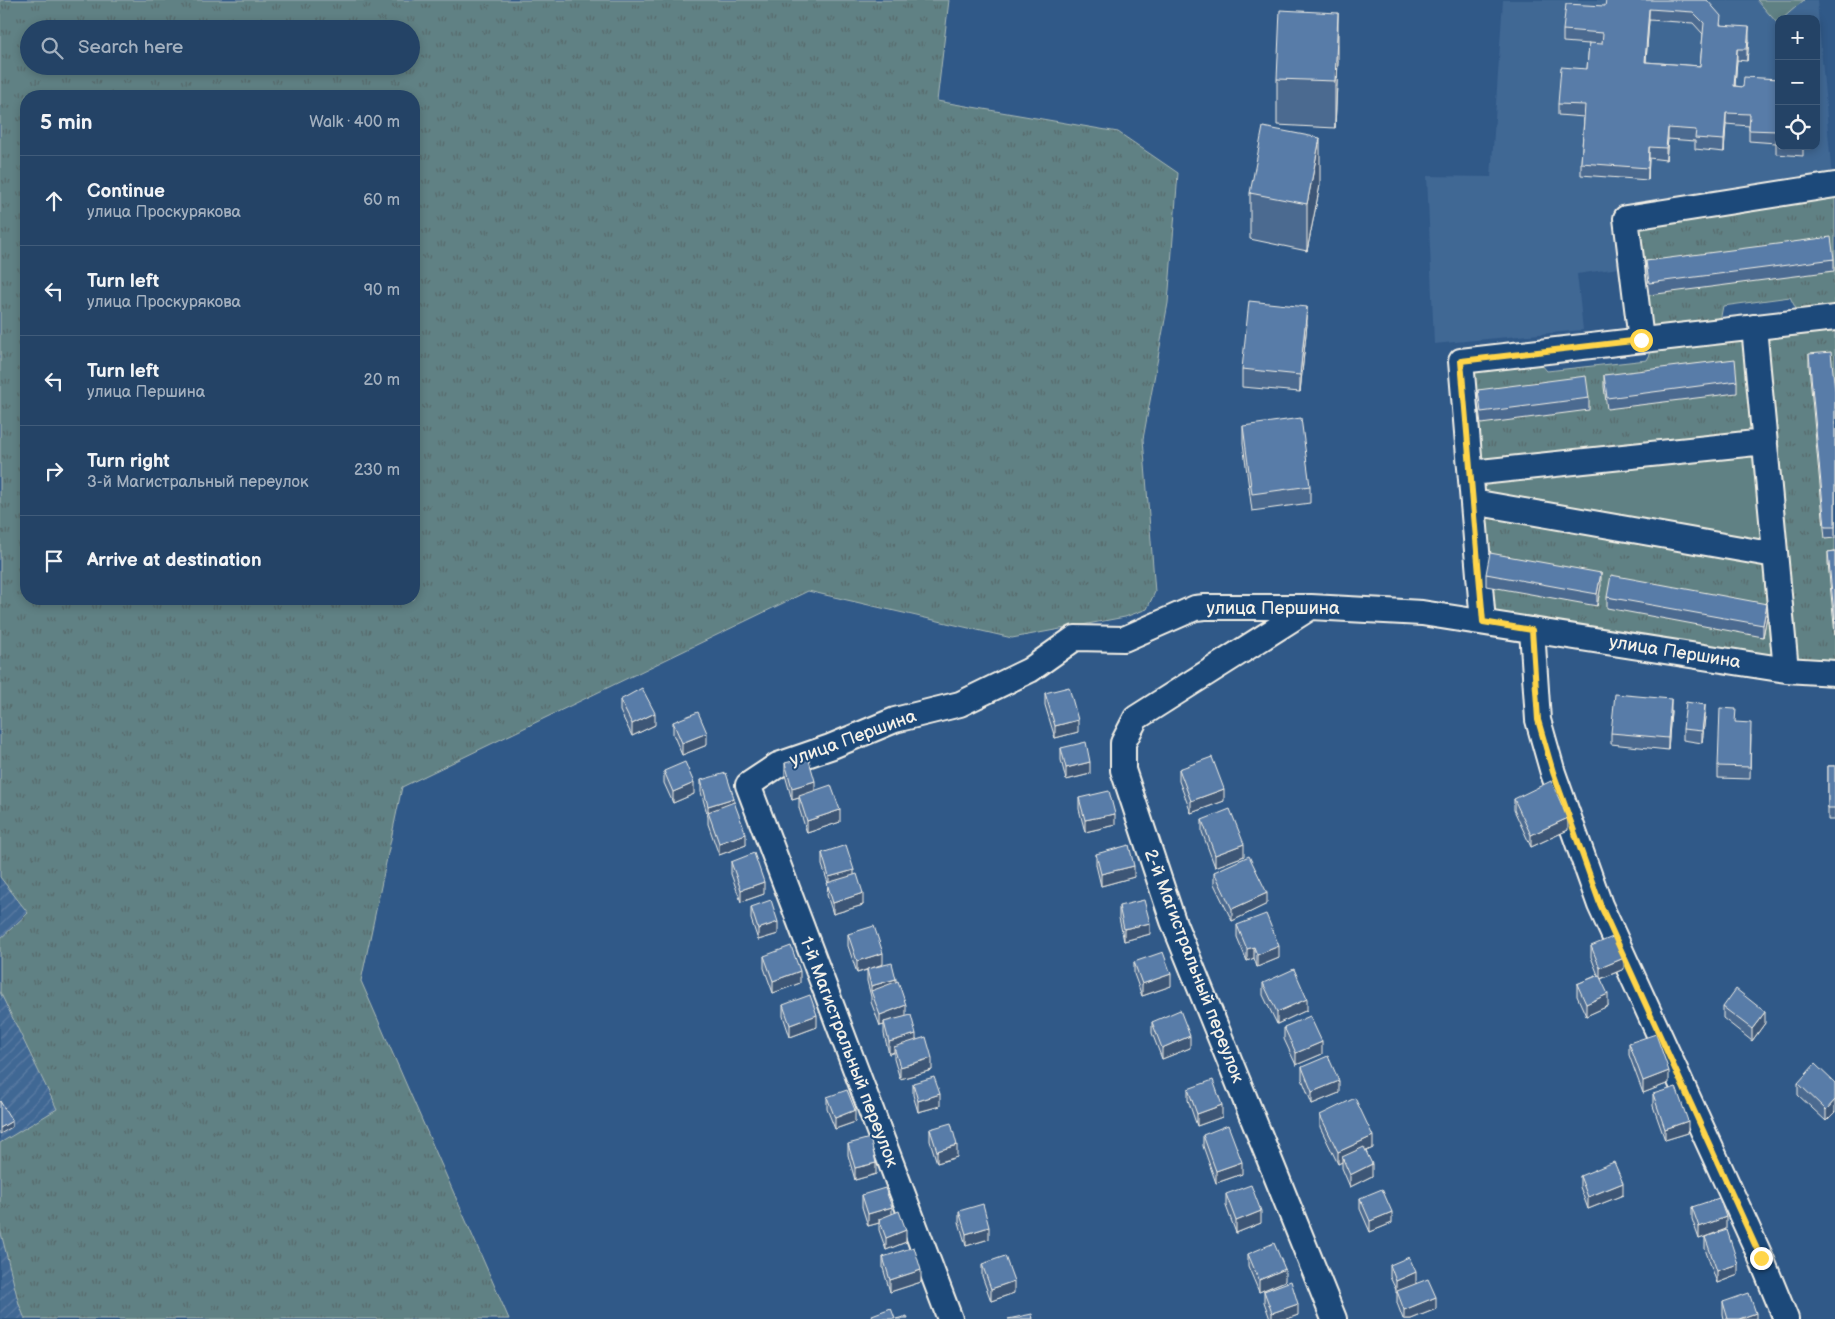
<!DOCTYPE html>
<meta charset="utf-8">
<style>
body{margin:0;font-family:"Balsamiq Sans",sans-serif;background:#304e6f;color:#f1f3f6}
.controls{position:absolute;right:15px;top:15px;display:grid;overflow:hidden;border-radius:10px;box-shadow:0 2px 8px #0003}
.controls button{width:45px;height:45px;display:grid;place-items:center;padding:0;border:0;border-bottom:1px solid #415c7a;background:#244366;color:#f1f3f6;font:25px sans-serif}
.stop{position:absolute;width:15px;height:15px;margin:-11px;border:4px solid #ffd54a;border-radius:50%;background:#fff}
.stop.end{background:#ffd54a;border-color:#fff;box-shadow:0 1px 5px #0008}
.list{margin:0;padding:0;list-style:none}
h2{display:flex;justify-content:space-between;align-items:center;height:65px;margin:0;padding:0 20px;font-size:21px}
h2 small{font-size:16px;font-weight:400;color:#a3b0bf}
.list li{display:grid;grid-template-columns:32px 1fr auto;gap:15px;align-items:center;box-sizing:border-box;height:90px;padding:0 20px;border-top:1px solid #415c7a}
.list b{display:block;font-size:19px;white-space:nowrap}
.list p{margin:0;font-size:16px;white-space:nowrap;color:#a3b0bf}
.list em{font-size:16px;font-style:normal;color:#a3b0bf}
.icon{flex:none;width:28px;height:28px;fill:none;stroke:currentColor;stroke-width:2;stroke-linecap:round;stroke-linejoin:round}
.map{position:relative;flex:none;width:1835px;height:1319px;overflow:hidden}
.search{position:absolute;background:#244366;box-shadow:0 2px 8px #0003;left:20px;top:20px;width:400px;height:55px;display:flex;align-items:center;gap:12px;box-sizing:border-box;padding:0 18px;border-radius:28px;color:#a3b0bf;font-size:19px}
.panel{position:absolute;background:#244366;box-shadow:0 2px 8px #0003;left:20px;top:90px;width:400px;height:515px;border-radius:20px}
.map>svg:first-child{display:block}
.built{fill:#406794;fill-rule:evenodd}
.industrial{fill:url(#industrial-furrows)}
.grass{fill:url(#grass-tufts);stroke:#aab9b6;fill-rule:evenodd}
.park{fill:#608184;stroke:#aab9b6}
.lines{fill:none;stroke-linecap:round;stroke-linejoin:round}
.minor-casing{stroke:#f4f1e8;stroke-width:28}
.minor{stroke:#1f4a7a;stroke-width:24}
.wall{fill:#4c6b90;stroke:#f4f1e8;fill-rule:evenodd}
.shaded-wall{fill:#3e5776;stroke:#f4f1e8}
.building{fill:#587ca8;stroke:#f4f1e8;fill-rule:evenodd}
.route{stroke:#ffd54a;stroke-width:6}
.labels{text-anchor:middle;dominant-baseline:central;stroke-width:4;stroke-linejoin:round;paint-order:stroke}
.street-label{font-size:18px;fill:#f4f1e8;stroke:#1f4a7a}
</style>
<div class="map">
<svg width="1835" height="1319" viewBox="0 0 1835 1319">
<defs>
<pattern id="industrial-furrows" width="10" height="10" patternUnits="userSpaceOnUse" patternTransform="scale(1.25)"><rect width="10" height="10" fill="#406794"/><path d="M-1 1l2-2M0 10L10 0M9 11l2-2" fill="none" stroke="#5c7da3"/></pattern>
<pattern id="grass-tufts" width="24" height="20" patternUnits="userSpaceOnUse" patternTransform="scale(1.25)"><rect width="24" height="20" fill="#608184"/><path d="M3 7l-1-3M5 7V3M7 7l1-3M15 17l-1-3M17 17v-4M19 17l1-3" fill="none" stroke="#576a6b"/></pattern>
</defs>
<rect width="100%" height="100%" fill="#305988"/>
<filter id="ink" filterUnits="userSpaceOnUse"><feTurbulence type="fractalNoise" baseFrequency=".02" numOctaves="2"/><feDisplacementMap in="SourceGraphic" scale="10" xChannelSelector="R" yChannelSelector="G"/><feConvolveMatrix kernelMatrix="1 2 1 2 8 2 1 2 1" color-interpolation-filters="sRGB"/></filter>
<g filter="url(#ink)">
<path class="built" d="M1503 0H1817L1832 178 1616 207 1619 268 1577 274 1583 330 1434 344 1427 176 1491 177ZM1779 19H1816V146H1779Z"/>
<path class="industrial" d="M0 877 28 913 0 939Z
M0 992 57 1109 0 1143Z
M0 1229 19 1304 25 1319H0Z"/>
<path class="grass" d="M0 0H949L937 101 1118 132 1178 173 1168 303 1143 439 1155 592 1147 609 1125 617 1012 638 808 591 402 787 361 981 509 1319H25L19 1304 0 1229V1143L57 1109 0 992V939L28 913 0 877ZM29 29H411V66H29ZM26 96H414V599H26Z
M1835 191V313L1800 317 1790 297 1723 306 1719 326 1645 334 1632 223Z
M1835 324V668L1791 665 1759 333Z
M1751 334 1761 438 1475 467 1467 367 1536 358 1547 371 1647 360 1655 345Z
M1478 507 1771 558 1781 664 1487 617Z"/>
<path class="park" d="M1757 0H1804L1782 19H1779L1777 23Z
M1757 451 1767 546 1478 496 1476 479Z"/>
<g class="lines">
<defs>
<path id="minor" d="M1754 327 1786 670
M1641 340 1626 218 1835 185
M1471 473 1765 442
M1473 502 1775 555
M1311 607 1136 718 1123 743V770L1173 921 1334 1319
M1483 622 1461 361 1835 318
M1532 630 1538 720 1553 773 1600 905 1761 1258 1786 1319
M950 1319 748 785 778 765 830 747 895 720 960 704 1030 670 1075 638 1124 639 1195 608 1205 607H1311L1422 613 1786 670 1835 673"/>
</defs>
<use href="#minor" class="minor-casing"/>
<use href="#minor" class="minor"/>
</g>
<path class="wall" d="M1707 0 1721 25 1749 39 1747 61 1737 60 1735 86 1743 87 1779 79V146H1803V156L1776 154V143L1749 141V126L1726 124 1724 152 1695 149V141L1668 139 1666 160 1649 158 1648 180 1581 175V163L1584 117 1558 115V104L1587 69 1589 44 1563 42V30L1605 6ZM1649 20 1693 23 1703 34 1700 66 1646 62Z
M1338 60 1335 128 1277 125V79Z
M1320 185 1307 251 1250 239V193Z
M1834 259V271L1649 295 1646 273V261Z
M1307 324 1300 392 1242 387V369Z
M1809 354 1835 392V538L1825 539 1809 366Z
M1604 375 1737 381V393L1607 409 1604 387Z
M1478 390 1589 398V410L1481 424 1478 402Z
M1243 426 1310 486V503L1252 511 1243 443Z
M1835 551V635L1828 563V552Z
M1486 574 1601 585 1597 606 1486 586Z
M1607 597 1767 616 1763 637 1607 608Z
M1045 693 1078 732 1055 738 1045 705Z
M620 700 655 725 632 736 620 711Z
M1671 711 1668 750 1611 744V733Z
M1705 717 1702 743 1683 740V729Z
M673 722 707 745 682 755 673 734Z
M1735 722 1751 735 1750 779 1718 778V766Z
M1061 748 1090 774 1066 780 1061 760Z
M785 763 815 791 840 822 807 833 799 808V798L792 800 785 775Z
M1828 766H1835V820H1828Z
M1179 769 1224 801 1191 813 1179 781Z
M664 771 694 794 673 803 664 783Z
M701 780 734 803 746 845 719 855 708 824V817L701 792Z
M1079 798 1115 825 1085 832 1079 809Z
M1514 799 1568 830 1531 847 1514 810Z
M1202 820 1244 856 1215 867 1202 832Z
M822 853 854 875 863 905 833 914 827 895 828 883 822 865Z
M1096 854 1134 877 1101 886 1096 865Z
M731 862 764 894 741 902 731 874Z
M1214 872 1267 904 1232 921 1214 884Z
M1119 906 1150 934 1124 941 1119 918Z
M751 907 778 934 758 940 751 919Z
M1237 925 1279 958 1257 967 1254 958 1247 961 1237 937Z
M848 934 883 964 872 968 896 982 906 1017 916 1040 932 1070 900 1079 894 1059V1052L889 1054 884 1034V1025L880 1026 871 1002V997L867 981V970L857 973 848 946Z
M1591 946 1624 969 1601 979 1608 1006 1586 1016 1577 996V984L1598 975 1591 957Z
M764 956 800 983 773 993 764 968Z
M1134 962 1171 986 1142 996 1134 974Z
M1263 983 1307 1010 1277 1024 1263 995Z
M783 1005 817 1027 790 1037 783 1016Z
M1723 1007 1765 1023 1752 1041 1723 1018Z
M1152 1022 1190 1048 1162 1059 1152 1033Z
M1284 1027 1322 1054 1296 1065 1284 1039Z
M1629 1043 1669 1083 1643 1093 1629 1055Z
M1302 1067 1339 1093 1312 1104 1302 1079Z
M913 1083 940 1106 918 1112 913 1095Z
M1798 1083H1835L1826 1121 1798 1095Z
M1188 1089 1222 1117 1197 1126 1188 1100Z
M1653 1094 1688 1133 1665 1140 1653 1106Z
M827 1097 855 1122 835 1129 827 1109Z
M1320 1115 1373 1148 1366 1151 1372 1176 1350 1187 1342 1168V1162L1338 1164 1320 1127Z
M930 1129 957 1157 937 1163 930 1141Z
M1203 1135 1242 1174 1216 1183 1203 1146Z
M848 1144 876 1174 855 1180 848 1155Z
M1580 1176 1623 1195 1588 1209 1580 1187Z
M1226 1194 1261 1223 1236 1233 1226 1206Z
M862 1195 892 1214 906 1242 886 1250 879 1230V1223L868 1226 862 1207Z
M1360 1198 1392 1223 1370 1232 1360 1209Z
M1692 1207 1726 1229 1699 1239 1692 1219Z
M959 1211 989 1239 966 1246 959 1222Z
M1705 1237 1738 1275 1717 1283 1705 1249Z
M1248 1254 1285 1281 1259 1292 1248 1266Z
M883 1257 921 1282 890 1292 883 1268Z
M982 1264 1014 1293 991 1301 982 1276Z
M1390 1265 1416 1283 1436 1309 1411 1319H1403L1397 1303V1292L1390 1277Z
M1264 1291 1298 1315 1287 1319H1270L1264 1302Z
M1723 1302 1756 1319H1724L1723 1314Z"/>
<path class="shaded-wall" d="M1649 9V20L1645 74V62Z
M1338 13V60L1335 128V81Z
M1749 27V39L1747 61V49Z
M1737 49V60L1734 98V86Z
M1726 113V124L1724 152V140Z
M1668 128V139L1666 160V148Z
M1320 138V185L1307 251V204Z
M1649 147V158L1648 180V168Z
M1307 307V324L1300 392V375Z
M1601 573V585L1597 606V594Z
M1767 604V616L1763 637V625Z
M1671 699V711L1668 750V738Z
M1705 705V717L1702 743V731Z
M655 713V725L632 736V724Z
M1078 720V732L1055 738V726Z
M707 733V745L682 755V743Z
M1090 762V774L1066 780V768Z
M815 781V793L792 800V788Z
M694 783V794L673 803V792Z
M1224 789V801L1191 813V801Z
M734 798V810L708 812V806Z
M840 810V822L807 833V821Z
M1115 814V825L1085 832V820Z
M1568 818V830L1531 847V835Z
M746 834V845L719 855V843Z
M1244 844V856L1215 867V855Z
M1134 866V877L1101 886V874Z
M854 870V881L829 889V877Z
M764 882V894L741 902V890Z
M863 893V905L833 914V903Z
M1267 893V904L1232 921V909Z
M778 922V934L758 940V929Z
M1150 923V934L1124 941V929Z
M1279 946V958L1257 967V955Z
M1254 947V958L1247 961V949Z
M883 953V964L857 973V961Z
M1624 958V969L1600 979V968Z
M800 971V983L773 993V981Z
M1171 974V986L1142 996V984Z
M896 979V991H871V986Z
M1608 994V1006L1586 1016V1004Z
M1307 999V1010L1277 1024V1012Z
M906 1005V1017L884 1022V1025L880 1026V1015Z
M1765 1012V1023L1752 1041V1029Z
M817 1015V1027L790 1037V1025Z
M916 1034V1046L894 1047V1052L889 1054V1042Z
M1190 1036V1048L1162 1059V1048Z
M1322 1042V1054L1296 1065V1053Z
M932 1058V1070L900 1079V1067Z
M1669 1071V1083L1643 1093V1081Z
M1339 1081V1093L1312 1104V1092Z
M940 1094V1106L918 1112V1101Z
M1835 1100V1112L1826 1121V1110Z
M1222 1105V1117L1197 1126V1114Z
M855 1110V1122L835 1129V1118Z
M12 1121V1127L0 1134V1128Z
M1688 1121V1133L1665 1140V1129Z
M1373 1136V1148L1344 1161 1342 1157V1162L1338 1164V1152Z
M957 1145V1157L937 1163V1151Z
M1242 1162V1174L1216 1183V1171Z
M876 1163V1174L855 1180V1168Z
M1372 1164V1176L1350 1187V1175Z
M1623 1183V1195L1588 1209V1197Z
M892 1207V1219H879V1223L868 1226V1214Z
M1261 1211V1223L1236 1233V1221Z
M1392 1212V1223L1370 1232V1221Z
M1726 1217V1229L1699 1239V1227Z
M989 1227V1239L966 1246V1234Z
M906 1230V1242L886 1250V1238Z
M1738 1264V1275L1717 1283V1271Z
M1285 1269V1281L1259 1292V1280Z
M921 1270V1282L890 1292V1280Z
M1416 1272V1284L1396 1293V1281Z
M1014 1281V1293L991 1301V1289Z
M1436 1297V1309L1411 1319H1404V1310Z
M1298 1304V1315L1287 1319H1272V1313Z
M1756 1313V1319H1739Z"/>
<path class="building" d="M1606 0H1707L1721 16 1720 25 1749 27 1747 49H1737L1734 86 1743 87 1744 77 1779 79V142H1776L1777 131 1749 130 1750 114 1726 113 1724 140 1695 138 1696 130 1668 128 1666 148 1649 147 1648 168 1581 163 1585 105 1558 104 1561 67 1587 69 1589 43 1602 44 1603 33 1563 30 1566 4 1605 6ZM1649 9 1693 12 1704 23 1700 66 1645 62Z
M1280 10 1338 13 1335 81 1277 79Z
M1263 127 1320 138 1307 204 1250 193Z
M1831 237 1834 259 1649 283 1646 261Z
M1249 301 1307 307 1300 375 1242 369Z
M1831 352 1835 392V527H1825L1809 354Z
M1735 359 1737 381 1607 398 1604 375Z
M1586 376 1589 398 1481 412 1478 390Z
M1301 418 1310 486 1252 494 1243 426Z
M1835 551V624L1828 552Z
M1490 553 1601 573 1597 594 1486 574Z
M1611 575 1767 604 1763 625 1607 597Z
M1069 687 1078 720 1055 726 1045 693Z
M642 688 655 713 632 724 620 700Z
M1615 694 1671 699 1668 738 1611 733Z
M1686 702 1705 705 1702 731 1683 729Z
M1720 708 1736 709 1735 722 1751 723 1750 767 1718 766Z
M698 712 707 733 682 743 673 722Z
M1086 742 1090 762 1066 768 1061 748Z
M808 757 815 781 792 788 785 763Z
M1212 757 1224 789 1191 801 1179 769Z
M685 762 694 783 673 792 664 771Z
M1828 766H1835V808H1828Z
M726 773 734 798 708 806 701 780Z
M1551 781 1568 818 1531 835 1514 799Z
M831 785 840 810 807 821 799 796Z
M1109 791 1115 814 1085 820 1079 798Z
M734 802 746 834 719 843 708 812Z
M1230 809 1244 844 1215 855 1202 820Z
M846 845 854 870 829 877 822 853Z
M1129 845 1134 866 1101 874 1096 854Z
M754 853 764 882 741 890 731 862Z
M1249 856 1267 893 1232 909 1214 872Z
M857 874 863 893 833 903 827 883Z
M771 900 778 922 758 929 751 907Z
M1144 900 1150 923 1124 929 1119 906Z
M1266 914 1279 946 1257 955 1254 947 1247 949 1237 925Z
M874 926 883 953 857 961 848 934Z
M1615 936 1624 958 1600 968 1591 946Z
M791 946 800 971 773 981 764 956Z
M1163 952 1171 974 1142 984 1134 962Z
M892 963 896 979 871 986 867 969Z
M1294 969 1307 999 1277 1012 1263 983Z
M1599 975 1608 994 1586 1004 1577 984Z
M898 981 906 1005 880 1015 871 991Z
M1736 989 1765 1012 1752 1029 1723 1007Z
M810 995 817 1015 790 1025 783 1005Z
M1180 1010 1190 1036 1162 1048 1152 1022Z
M911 1015 916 1034 889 1042 884 1022Z
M1310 1016 1322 1042 1296 1053 1284 1027Z
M1656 1034 1669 1071 1643 1081 1629 1043Z
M926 1037 932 1058 900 1067 894 1047Z
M1328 1056 1339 1081 1312 1092 1302 1067Z
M1815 1064 1835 1083V1100L1826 1110 1798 1083Z
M934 1077 940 1094 918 1101 913 1083Z
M1213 1080 1222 1105 1197 1114 1188 1089Z
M1676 1087 1688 1121 1665 1129 1653 1094Z
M847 1090 855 1110 835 1118 827 1097Z
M1355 1098 1373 1136 1338 1152 1320 1115Z
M0 1101 12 1121 0 1128Z
M951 1123 957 1145 937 1151 930 1129Z
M1228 1125 1242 1162 1216 1171 1203 1135Z
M870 1138 876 1163 855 1168 848 1144Z
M1364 1147 1372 1164 1350 1175 1342 1157Z
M1614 1162 1623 1183 1588 1197 1580 1176Z
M1251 1185 1261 1211 1236 1221 1226 1194Z
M885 1188 892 1207 868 1214 862 1195Z
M1382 1189 1392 1212 1370 1221 1360 1198Z
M1719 1198 1726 1217 1699 1227 1692 1207Z
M983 1204 989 1227 966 1234 959 1211Z
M899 1211 906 1230 886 1238 879 1219Z
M1727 1230 1738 1264 1717 1271 1705 1237Z
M1274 1243 1285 1269 1259 1280 1248 1254Z
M914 1247 921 1270 890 1280 883 1257Z
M1005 1256 1014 1281 991 1289 982 1264Z
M1409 1257 1416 1272 1396 1281 1390 1265Z
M1428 1279 1436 1297 1404 1310 1397 1291Z
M1291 1281 1298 1304 1272 1313 1264 1291Z
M1749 1293 1756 1313 1739 1319H1728L1723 1302Z
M891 1308 895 1319H874L872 1315Z
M1032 1314 1033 1319H1008Z
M907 1316 908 1319H896Z"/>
</g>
<g class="lines" filter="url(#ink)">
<path class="route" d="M1641 340 1461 361 1483 622 1532 630 1538 720 1553 772 1600 904 1761 1258"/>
</g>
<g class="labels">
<g class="street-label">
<text x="1273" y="608">улица Першина</text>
<text transform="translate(1675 652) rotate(9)">улица Першина</text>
<text transform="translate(853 738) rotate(-20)">улица Першина</text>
<text transform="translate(1194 966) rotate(69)">2-й Магистральный переулок</text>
<text transform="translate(849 1052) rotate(69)">1-й Магистральный переулок</text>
</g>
</g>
</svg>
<div class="controls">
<button>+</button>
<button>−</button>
<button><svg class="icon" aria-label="locate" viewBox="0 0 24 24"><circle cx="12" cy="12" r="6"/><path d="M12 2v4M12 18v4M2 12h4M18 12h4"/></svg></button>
</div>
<div class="stop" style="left:1641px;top:340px"></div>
<div class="stop end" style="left:1761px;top:1258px"></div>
<div class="search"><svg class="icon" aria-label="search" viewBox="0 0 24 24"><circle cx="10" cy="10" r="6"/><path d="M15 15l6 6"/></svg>Search here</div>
<section class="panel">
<h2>5 min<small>Walk · 400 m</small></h2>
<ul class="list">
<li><svg class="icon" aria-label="ahead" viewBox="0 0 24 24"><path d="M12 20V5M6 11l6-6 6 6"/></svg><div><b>Continue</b><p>улица Проскурякова</p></div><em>60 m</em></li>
<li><svg class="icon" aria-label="left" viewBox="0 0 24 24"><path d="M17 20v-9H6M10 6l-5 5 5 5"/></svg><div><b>Turn left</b><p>улица Проскурякова</p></div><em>90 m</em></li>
<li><svg class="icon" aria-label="left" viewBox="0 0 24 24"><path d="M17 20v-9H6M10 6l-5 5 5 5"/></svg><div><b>Turn left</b><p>улица Першина</p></div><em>20 m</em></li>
<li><svg class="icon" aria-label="right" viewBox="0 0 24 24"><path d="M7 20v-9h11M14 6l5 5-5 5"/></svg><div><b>Turn right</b><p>3-й Магистральный переулок</p></div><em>230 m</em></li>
<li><svg class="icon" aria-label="arrive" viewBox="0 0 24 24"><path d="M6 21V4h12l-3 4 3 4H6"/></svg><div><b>Arrive at destination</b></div></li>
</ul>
</section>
</div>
